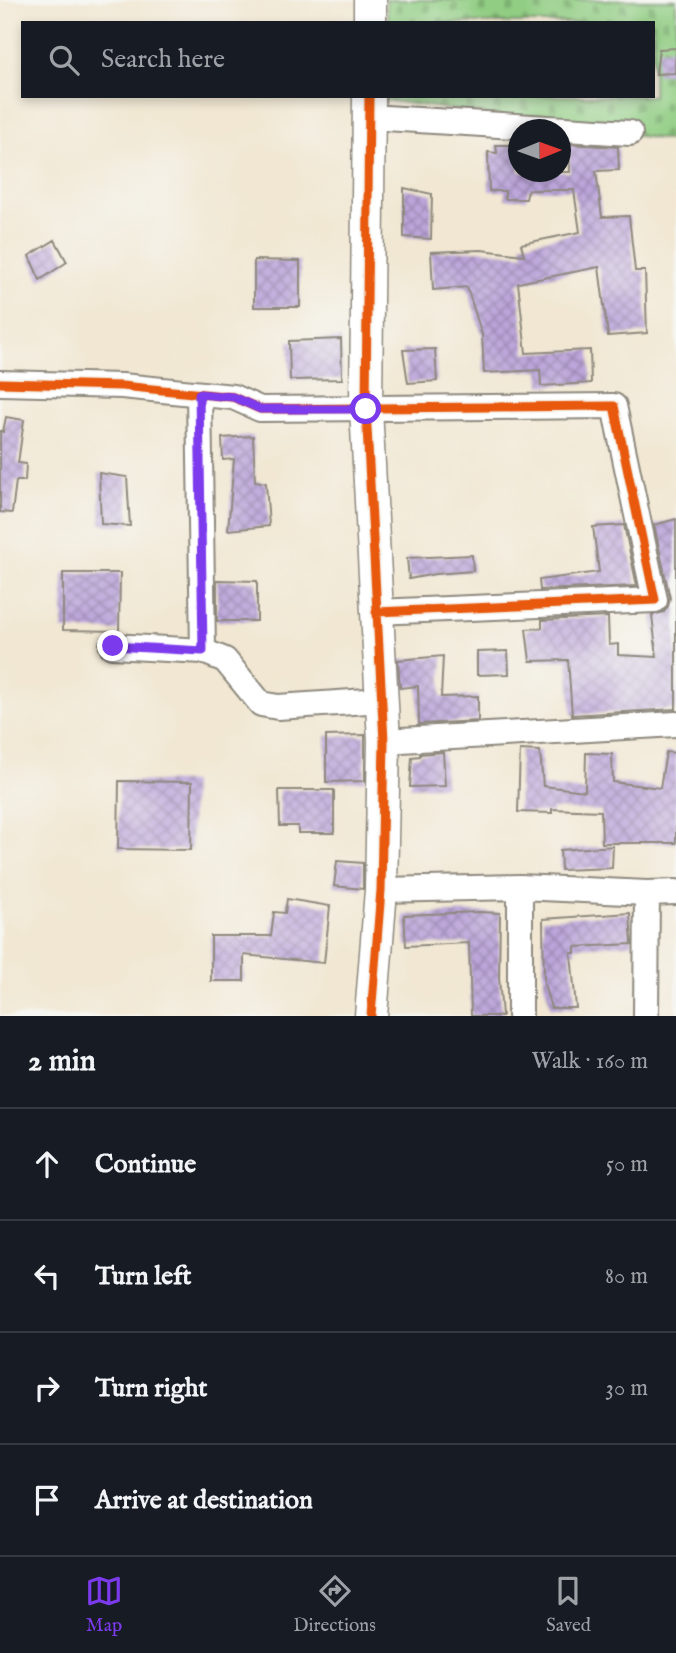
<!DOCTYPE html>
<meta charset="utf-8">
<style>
body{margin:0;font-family:"IM FELL English",serif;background:#242831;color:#f1f3f6}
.compass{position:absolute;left:508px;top:119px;width:63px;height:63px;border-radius:50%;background:#171b24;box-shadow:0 4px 10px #0003;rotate:89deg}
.stop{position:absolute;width:21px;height:21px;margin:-16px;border:5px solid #7c3aed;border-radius:50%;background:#fff}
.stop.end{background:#7c3aed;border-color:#fff;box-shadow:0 2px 7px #0008}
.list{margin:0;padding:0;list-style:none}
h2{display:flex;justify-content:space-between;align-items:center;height:91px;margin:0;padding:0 28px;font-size:30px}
h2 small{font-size:23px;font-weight:400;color:#9ea1a6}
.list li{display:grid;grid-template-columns:46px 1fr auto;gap:21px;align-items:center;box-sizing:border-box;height:112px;padding:0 28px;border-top:2px solid #363941}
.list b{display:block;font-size:26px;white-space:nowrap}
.list em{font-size:23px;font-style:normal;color:#9ea1a6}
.icon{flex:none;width:38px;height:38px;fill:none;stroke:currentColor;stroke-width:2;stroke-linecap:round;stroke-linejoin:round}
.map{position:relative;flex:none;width:676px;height:1016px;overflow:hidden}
.search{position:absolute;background:#171b24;box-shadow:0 4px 10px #0003;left:21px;right:21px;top:21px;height:77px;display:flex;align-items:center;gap:18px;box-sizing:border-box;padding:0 24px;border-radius:0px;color:#9ea1a6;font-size:26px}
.sheet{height:539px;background:#171b24}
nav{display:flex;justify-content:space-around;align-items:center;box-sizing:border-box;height:98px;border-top:2px solid #363941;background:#171b24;font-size:19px;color:#9ea1a6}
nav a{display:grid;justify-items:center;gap:4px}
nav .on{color:#7c3aed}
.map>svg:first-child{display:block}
.cemetery{fill:url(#cemetery-stones);stroke:#5e7c57;stroke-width:2}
.building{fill:url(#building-cross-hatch)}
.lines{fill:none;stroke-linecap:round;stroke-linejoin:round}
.minor-casing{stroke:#8e897e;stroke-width:28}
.tertiary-casing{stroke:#8e897e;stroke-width:35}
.minor{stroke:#fff;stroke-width:24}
.tertiary{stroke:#fff;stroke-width:32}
.cycleway-casing{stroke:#f6f6f2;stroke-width:13}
.cycleway{stroke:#e8590c;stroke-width:9}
.route{stroke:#7c3aed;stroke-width:9}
</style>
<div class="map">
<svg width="676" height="1016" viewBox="0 0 676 1016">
<defs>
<pattern id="cemetery-stones" width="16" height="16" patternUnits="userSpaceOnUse" patternTransform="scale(1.75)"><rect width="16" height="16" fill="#91cd83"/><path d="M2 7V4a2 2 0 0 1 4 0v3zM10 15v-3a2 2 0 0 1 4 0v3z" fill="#7db071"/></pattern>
<pattern id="building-cross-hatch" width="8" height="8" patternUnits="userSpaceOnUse" patternTransform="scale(1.75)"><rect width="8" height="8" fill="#bca5da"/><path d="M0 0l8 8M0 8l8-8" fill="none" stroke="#9987b1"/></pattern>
</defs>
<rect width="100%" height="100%" fill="#f6f6f2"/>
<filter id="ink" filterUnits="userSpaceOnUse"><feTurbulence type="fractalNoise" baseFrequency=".0143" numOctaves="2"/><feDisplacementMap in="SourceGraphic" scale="14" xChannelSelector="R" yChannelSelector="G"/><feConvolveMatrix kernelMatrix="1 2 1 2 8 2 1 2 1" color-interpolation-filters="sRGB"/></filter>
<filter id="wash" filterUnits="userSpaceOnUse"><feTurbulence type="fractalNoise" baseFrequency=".00686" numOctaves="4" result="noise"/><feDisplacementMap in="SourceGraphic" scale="28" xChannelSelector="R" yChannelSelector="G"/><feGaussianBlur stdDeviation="1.57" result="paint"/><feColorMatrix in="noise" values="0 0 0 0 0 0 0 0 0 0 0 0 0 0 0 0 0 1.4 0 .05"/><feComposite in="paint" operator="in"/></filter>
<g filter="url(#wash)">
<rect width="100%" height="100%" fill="#f1e7d2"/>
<path class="cemetery" d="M386 0H676V141L384 100V96H653V23H388Z"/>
<g id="blocks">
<path class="building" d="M676 48 675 73 656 74 659 49Z
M569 144 618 147 619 170 596 171 602 217 629 216 635 271H645L647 333 608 336 599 267 518 283 526 353 590 350 591 383 541 386 540 370 484 373 482 335 467 287 433 290 431 252 481 250 524 255 521 244 580 232 574 190H528L526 199H505V191H489L488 152 497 153 496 145H515L516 151H519V172H570Z
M404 188 432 194 431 239 404 237Z
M55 240 67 262 40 280 29 256Z
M254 260 300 261V307H254Z
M341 339 342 379 290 380 289 341Z
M435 349 437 381 408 383 403 350Z
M6 417 24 420 18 463 26 464 25 481H16L12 513 0 512V431L3 432Z
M253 436 255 481 266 483 269 526 228 530 234 459 223 460 222 438Z
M99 473 127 477 130 526 101 524Z
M676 519V709L572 715 568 660 530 661 526 629 542 628V620L608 617 609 645 618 644V655L657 657 652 615 664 612 668 606 670 598 654 525Z
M624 525 637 586 540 590 539 580 599 572 593 527Z
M472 555 473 571 435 574 409 579 407 558Z
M63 573H120L119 631 63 630Z
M217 580 257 581V621H217Z
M508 651 509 674 477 675V652Z
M443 656 441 697 478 696V721L419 724 418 686 400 688 398 660Z
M365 735V781L326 782V736Z
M520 750 540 751 543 786 585 791 586 753 612 754 613 782 660 788 666 752 676 753V843H602L601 811 552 809V813L518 812Z
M443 752 445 786 410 787 412 757 420 756V754Z
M119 781 192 782 191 850 118 849Z
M279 790H334V833H298V826H280Z
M613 846 612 868 561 870 560 850Z
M337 861 363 863V889L334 886Z
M287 899 330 906 324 963 244 955V981H211V936H271L274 912 285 913Z
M478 912 500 913 499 977 502 1016H471L469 943 406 946 404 915Z
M630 913 632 944 575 947V953H571L576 1008H551L544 984 543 919Z"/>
</g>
</g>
<g filter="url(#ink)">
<use href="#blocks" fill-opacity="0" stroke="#8e897e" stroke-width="2"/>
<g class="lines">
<defs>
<path id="minor" d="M369 117 630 133
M0 383 122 386 233 397 260 409 614 406 655 600 376 612
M199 394 203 651
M112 646 203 651 225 660 261 704 278 707 382 700
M384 741 676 724
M520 887V1016
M381 890 520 887 647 893 676 892
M646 1016 647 893"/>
<path id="tertiary" d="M370 23V0
M369 96 366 409 384 741 381 890 371 1016"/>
</defs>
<use href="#minor" class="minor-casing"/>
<use href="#tertiary" class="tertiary-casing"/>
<use href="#minor" class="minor"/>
<use href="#tertiary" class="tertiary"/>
<defs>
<path id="cycleway" d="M369 96 366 409 384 741 381 890 371 1016
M0 383 122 386 233 397 260 409 614 406 655 600 376 612"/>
</defs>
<use href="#cycleway" class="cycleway-casing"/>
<use href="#cycleway" class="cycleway"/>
</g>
</g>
<g class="lines" filter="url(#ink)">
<path class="route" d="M113 646 203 651 199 394 233 397 260 409H366"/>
</g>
</svg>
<svg class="compass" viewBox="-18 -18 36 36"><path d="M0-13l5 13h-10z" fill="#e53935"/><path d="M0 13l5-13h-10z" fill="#9ea1a6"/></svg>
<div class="stop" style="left:366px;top:409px"></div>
<div class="stop end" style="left:113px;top:646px"></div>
<div class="search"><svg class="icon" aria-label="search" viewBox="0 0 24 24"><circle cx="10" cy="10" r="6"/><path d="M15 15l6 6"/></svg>Search here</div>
</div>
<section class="sheet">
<h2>2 min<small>Walk · 160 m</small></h2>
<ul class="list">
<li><svg class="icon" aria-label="ahead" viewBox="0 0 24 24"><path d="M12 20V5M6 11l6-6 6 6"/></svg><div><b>Continue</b></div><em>50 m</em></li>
<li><svg class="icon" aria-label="left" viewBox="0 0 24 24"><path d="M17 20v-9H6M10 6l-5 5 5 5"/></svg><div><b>Turn left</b></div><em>80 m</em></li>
<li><svg class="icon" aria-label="right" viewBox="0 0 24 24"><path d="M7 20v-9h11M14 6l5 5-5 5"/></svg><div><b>Turn right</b></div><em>30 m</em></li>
<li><svg class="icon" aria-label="arrive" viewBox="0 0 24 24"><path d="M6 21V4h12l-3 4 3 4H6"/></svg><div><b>Arrive at destination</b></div></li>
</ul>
</section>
<nav>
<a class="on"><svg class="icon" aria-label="map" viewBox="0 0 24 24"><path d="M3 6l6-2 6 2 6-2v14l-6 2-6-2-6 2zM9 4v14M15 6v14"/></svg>Map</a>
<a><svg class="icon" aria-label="directions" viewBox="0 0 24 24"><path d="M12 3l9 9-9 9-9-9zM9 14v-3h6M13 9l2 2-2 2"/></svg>Directions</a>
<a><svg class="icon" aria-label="saved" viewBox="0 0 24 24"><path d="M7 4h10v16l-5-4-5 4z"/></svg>Saved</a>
</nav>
